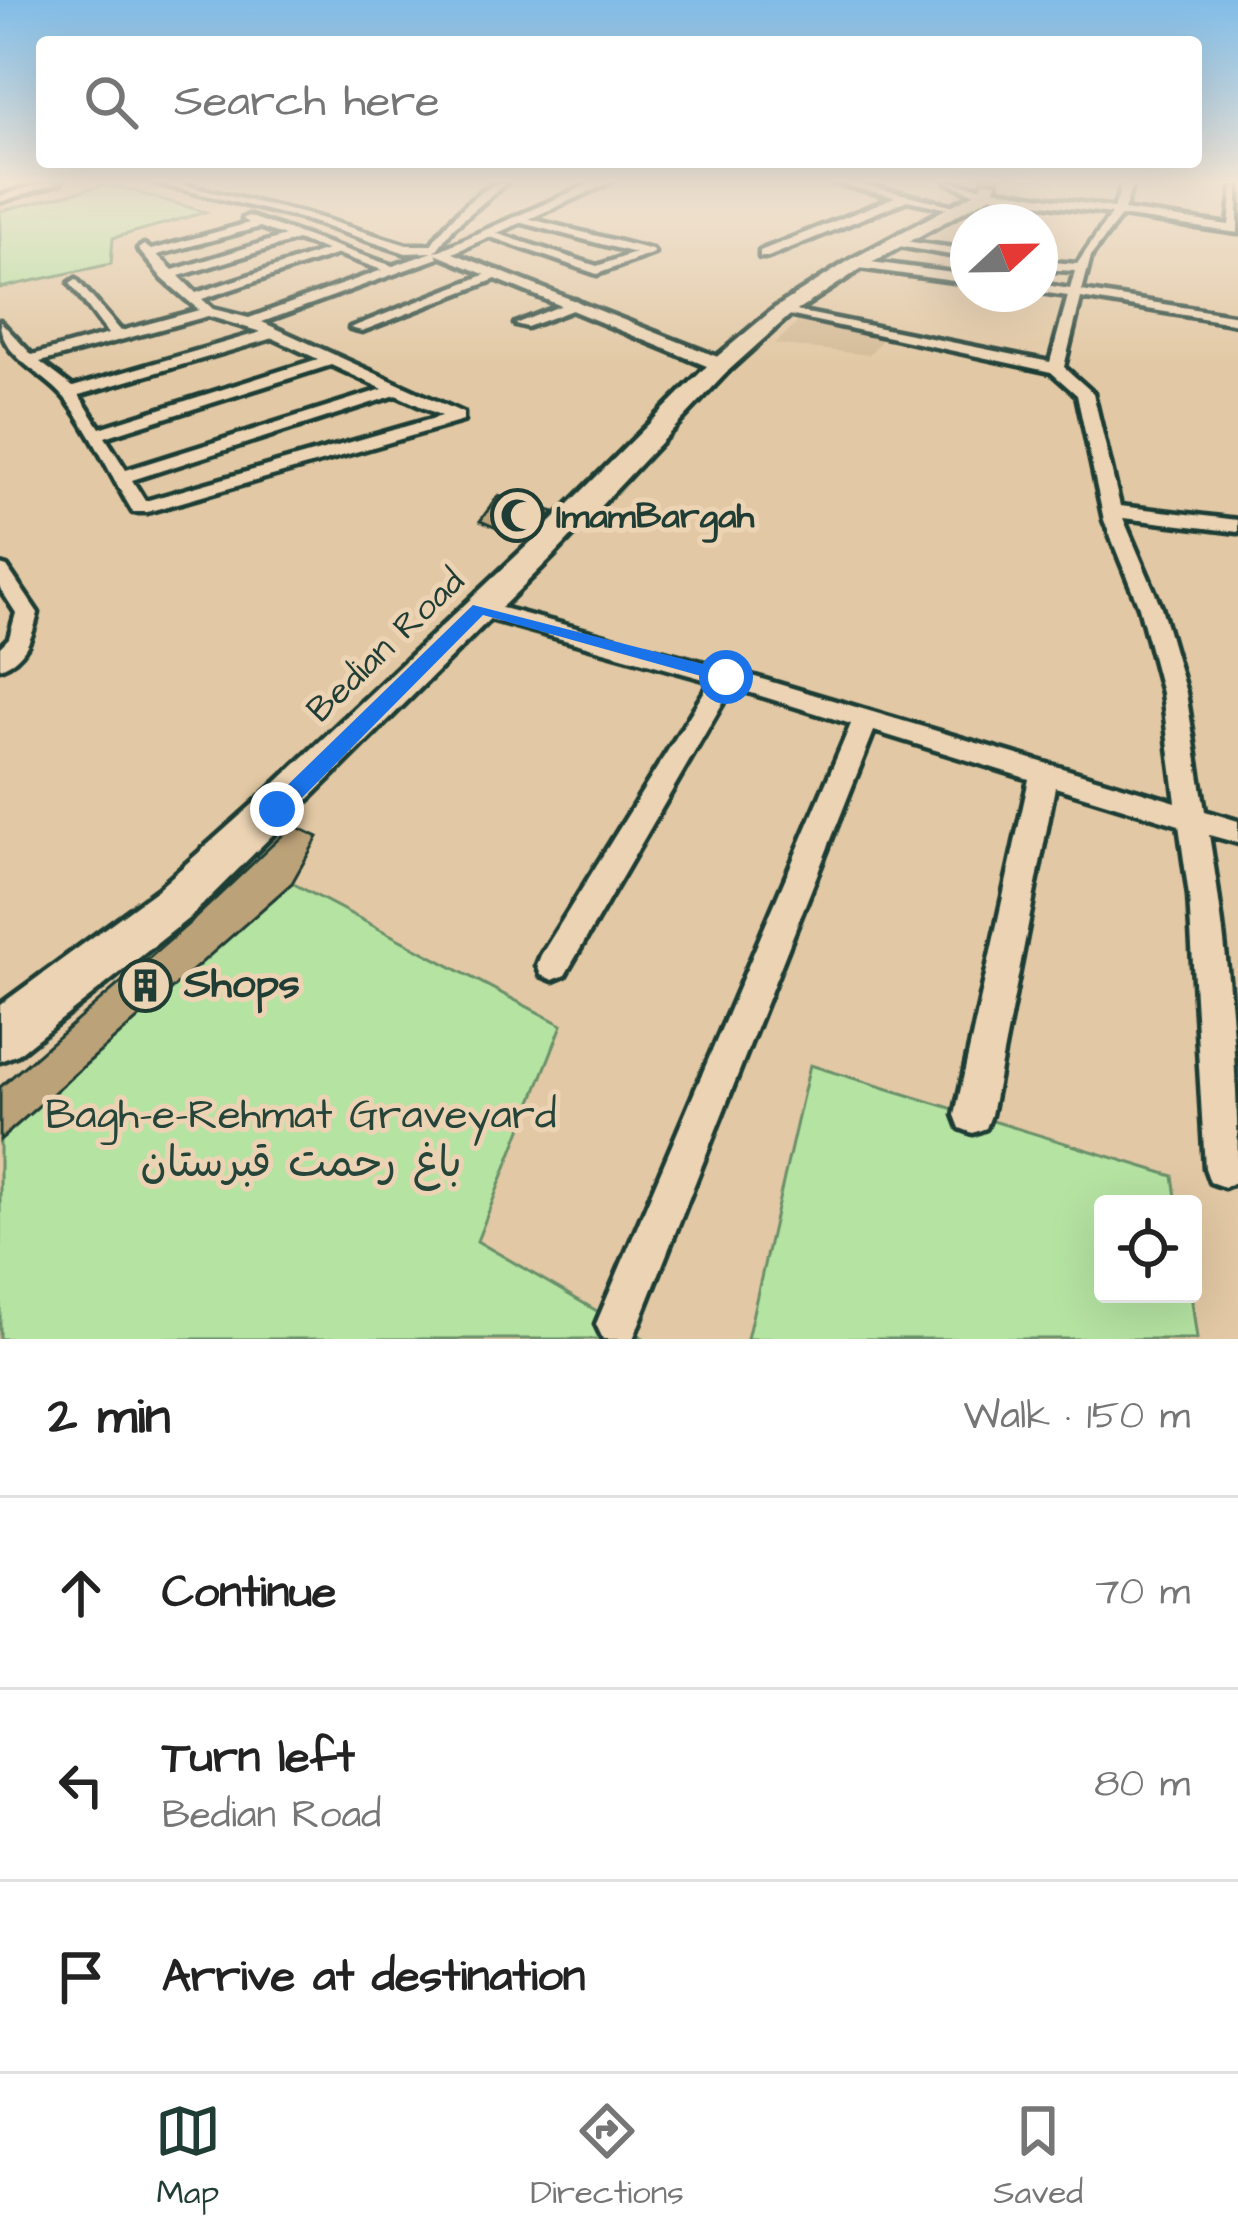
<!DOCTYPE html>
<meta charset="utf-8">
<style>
body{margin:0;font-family:"Architects Daughter","Playpen Sans Arabic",sans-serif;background:#f2f2f2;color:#222}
.controls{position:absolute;right:36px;bottom:36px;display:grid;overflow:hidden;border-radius:12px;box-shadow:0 12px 48px #0002}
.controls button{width:108px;height:108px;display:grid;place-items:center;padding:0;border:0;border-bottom:3px solid #e0e0e0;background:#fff;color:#222;font:60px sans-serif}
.compass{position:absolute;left:950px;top:204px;width:108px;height:108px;border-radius:50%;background:#fff;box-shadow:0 12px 48px #0002;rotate:68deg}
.stop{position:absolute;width:36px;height:36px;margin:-27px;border:9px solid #1a73e8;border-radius:50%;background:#fff}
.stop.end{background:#1a73e8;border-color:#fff;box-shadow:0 3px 12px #0008}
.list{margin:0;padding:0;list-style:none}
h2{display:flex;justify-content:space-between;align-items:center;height:156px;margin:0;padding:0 48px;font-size:51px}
h2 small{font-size:39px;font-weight:400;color:#767676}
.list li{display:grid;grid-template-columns:78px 1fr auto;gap:36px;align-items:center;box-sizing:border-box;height:192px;padding:0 48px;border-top:3px solid #e0e0e0}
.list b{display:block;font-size:45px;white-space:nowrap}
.list p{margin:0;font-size:39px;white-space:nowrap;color:#767676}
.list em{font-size:39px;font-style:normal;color:#767676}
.icon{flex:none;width:66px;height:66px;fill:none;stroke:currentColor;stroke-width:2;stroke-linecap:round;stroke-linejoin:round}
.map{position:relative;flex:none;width:1238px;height:1339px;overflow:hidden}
.search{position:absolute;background:#fff;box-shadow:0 12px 48px #0002;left:36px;right:36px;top:36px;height:132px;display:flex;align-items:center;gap:30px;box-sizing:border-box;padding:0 42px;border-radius:12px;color:#767676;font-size:45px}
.sheet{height:732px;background:#fff}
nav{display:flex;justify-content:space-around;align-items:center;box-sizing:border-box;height:168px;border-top:3px solid #e0e0e0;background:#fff;font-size:33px;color:#767676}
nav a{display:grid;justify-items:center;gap:6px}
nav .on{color:#1f3d34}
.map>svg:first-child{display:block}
.built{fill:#d3ba95}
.green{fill:#b5e3a2;stroke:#6a906b;stroke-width:3}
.building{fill:#bca279;stroke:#1f3d34;stroke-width:3}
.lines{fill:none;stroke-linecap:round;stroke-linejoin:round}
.minor-casing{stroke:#1f3d34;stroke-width:9}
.tertiary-casing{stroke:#1f3d34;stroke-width:9}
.secondary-casing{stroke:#1f3d34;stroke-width:9}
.minor{fill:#ebd3b3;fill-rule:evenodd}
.tertiary{fill:#ebd3b3;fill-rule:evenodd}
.secondary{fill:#ebd3b3;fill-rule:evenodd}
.route{fill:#1a73e8}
.labels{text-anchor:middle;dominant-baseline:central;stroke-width:10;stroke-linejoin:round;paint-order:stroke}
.poi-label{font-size:36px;font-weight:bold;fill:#1f3d34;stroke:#ebd3b3;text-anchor:start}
.street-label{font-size:36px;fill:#1f3d34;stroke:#ebd3b3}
.near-poi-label{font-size:42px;font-weight:bold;fill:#1f3d34;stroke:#ebd3b3;text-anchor:start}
.near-park-label{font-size:42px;fill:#26453a;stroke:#ebd3b3}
</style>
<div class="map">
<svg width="1238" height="1339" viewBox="0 0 1238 1339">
<rect width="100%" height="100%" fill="#e2c8a4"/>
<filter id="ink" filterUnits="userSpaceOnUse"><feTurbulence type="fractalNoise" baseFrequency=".00833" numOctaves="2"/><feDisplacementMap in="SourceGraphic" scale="24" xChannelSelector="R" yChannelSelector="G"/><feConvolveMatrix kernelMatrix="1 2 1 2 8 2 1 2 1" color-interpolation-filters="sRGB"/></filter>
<g filter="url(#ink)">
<path class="built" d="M802 318 885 336 869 355 775 344Z"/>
<path class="green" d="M108 184 206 212 113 238 111 264 0 288V211Z
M292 883 562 1025 477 1241 645 1339H0V1140Z
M810 1065 1173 1176 1177 1204H1103V1294H1191L1197 1339H747Z"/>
<path class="building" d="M498 496 555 512 526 540 480 521Z
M293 825 318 837 292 883 0 1140V1087L192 921Z"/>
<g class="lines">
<defs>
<path id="minor" d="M45 182H61L0 202V196Z
M152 182H170L310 215 407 245H431C445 224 482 182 507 182L454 227 435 252 438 258 262 322 463 413V421L147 512H133C110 475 92 432 65 398 45 373 0 357 0 321L32 355 108 334 70 283 76 279 121 331 199 310 163 279 138 249 144 245 151 250 249 223 243 219 248 216 393 266 433 252 406 253 303 219ZM260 227 285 236 173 270 157 255ZM297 240 327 250 196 293 179 276ZM338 254 382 270 249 318 213 309 202 299ZM208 316 261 332 73 387 40 362ZM273 338 318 359 100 428 79 395ZM331 365 383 389 126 470 105 437ZM396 395 442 416 145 501 132 480Z
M832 182H851L964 208 959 211 907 200 768 257H760V251L895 197Z
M947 182 1114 208 1123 182H1133L1124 210 1229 225 1233 189 1238 186V233L1121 216 1091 256 1082 291 1238 316V324L1081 298 1064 367 1093 393 1120 506 1238 520V532L1123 518 1161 607 1186 693 1205 811 1238 821V843L1209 835C1228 948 1238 1065 1238 1181L1224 1187 1210 1182 1205 1168 1189 896 1179 825 1055 787 991 1115 986 1128 973 1133 960 1128 955 1115 1029 779 874 731 633 1339H603L596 1324 851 724 732 687 565 975 553 980 541 975 537 965 541 955 711 681 472 614 469 609 472 604 480 602 735 671 1176 802 1162 693 1139 607 1104 520 1077 395 1051 372 775 312 782 308 1050 362 1068 296 1040 292V284L1070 289 1075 271 1040 269V261L1077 264 1111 214 975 194Z
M519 216 652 250 654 253 597 274 479 233 489 231 597 266 635 253 515 221Z
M897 240 968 250V258L893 245Z
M856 260 968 275V283L852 267Z
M497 270 501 271V277L362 331 350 328Z
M575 300 582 304 580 307 527 327 515 324Z
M0 565 7 567 38 613C32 637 26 659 0 668V647L9 638 16 613 0 588Z"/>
<path id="tertiary" d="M594 182H611L453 253 728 361V369H714L433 253Z"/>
<path id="secondary" d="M983 182H997L993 195 862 268 789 316 729 370 555 554 189 918 18 1054 0 1061V1005L157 890 261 797 533 540 713 360 775 308 850 260 981 190Z"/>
</defs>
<use href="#minor" class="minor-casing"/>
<use href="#tertiary" class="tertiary-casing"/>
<use href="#secondary" class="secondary-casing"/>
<use href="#minor" class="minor"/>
<use href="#tertiary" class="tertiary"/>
<use href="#secondary" class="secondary"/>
</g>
</g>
<linearGradient id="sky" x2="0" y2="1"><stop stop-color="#80bce7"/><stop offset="0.49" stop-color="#f2e6d6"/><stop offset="1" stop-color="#f2e6d6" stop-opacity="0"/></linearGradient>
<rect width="1238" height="370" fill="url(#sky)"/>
<path class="route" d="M473 605 726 670 736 677 726 683 483 615 285 815H269V803Z"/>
<defs>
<symbol id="mosque-ring" viewBox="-11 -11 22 22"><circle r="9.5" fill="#ebd3b3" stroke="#1f3d34" stroke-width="1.5"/><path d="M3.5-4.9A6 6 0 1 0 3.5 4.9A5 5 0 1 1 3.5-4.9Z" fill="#1f3d34"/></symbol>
<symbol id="building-ring" viewBox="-11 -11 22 22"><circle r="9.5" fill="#ebd3b3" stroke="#1f3d34" stroke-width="1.5"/><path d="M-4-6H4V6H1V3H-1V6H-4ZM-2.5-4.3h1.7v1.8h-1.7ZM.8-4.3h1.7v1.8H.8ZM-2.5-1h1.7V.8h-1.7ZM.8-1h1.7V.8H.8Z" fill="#1f3d34"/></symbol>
</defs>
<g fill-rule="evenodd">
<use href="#mosque-ring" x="488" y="486" width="59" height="59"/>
<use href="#building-ring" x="116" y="956" width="59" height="59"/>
</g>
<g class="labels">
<g class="poi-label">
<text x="556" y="516">ImamBargah</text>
</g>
<g class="street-label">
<text transform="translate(386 646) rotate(-44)">Bedian Road</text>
</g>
<g class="near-poi-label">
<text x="184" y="985">Shops</text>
</g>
<g class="near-park-label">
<text x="301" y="1116">Bagh-e-Rehmat Graveyard<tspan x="301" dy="48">باغ رحمت قبرستان</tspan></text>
</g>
</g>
</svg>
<div class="controls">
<button><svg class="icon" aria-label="locate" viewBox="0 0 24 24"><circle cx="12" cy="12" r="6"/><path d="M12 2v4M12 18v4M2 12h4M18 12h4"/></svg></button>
</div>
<svg class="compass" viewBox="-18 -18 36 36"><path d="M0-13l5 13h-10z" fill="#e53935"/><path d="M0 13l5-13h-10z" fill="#767676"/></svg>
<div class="stop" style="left:726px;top:677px"></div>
<div class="stop end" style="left:277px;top:809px"></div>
<div class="search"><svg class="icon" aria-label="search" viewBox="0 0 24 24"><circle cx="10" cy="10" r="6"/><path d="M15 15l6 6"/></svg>Search here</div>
</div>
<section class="sheet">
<h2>2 min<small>Walk · 150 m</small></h2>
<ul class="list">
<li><svg class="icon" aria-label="ahead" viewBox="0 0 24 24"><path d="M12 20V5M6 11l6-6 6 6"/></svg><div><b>Continue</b></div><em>70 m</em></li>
<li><svg class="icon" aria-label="left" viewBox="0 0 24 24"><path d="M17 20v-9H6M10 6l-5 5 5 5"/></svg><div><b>Turn left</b><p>Bedian Road</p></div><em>80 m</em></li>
<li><svg class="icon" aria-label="arrive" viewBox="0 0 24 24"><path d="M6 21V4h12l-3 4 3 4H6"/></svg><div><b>Arrive at destination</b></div></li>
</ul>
</section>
<nav>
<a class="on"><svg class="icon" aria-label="map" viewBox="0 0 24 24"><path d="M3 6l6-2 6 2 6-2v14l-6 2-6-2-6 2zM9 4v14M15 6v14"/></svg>Map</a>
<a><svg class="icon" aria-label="directions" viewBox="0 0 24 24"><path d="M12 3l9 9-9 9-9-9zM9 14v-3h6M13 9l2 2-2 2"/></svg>Directions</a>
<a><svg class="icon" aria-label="saved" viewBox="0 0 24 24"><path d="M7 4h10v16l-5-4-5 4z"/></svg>Saved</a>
</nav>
